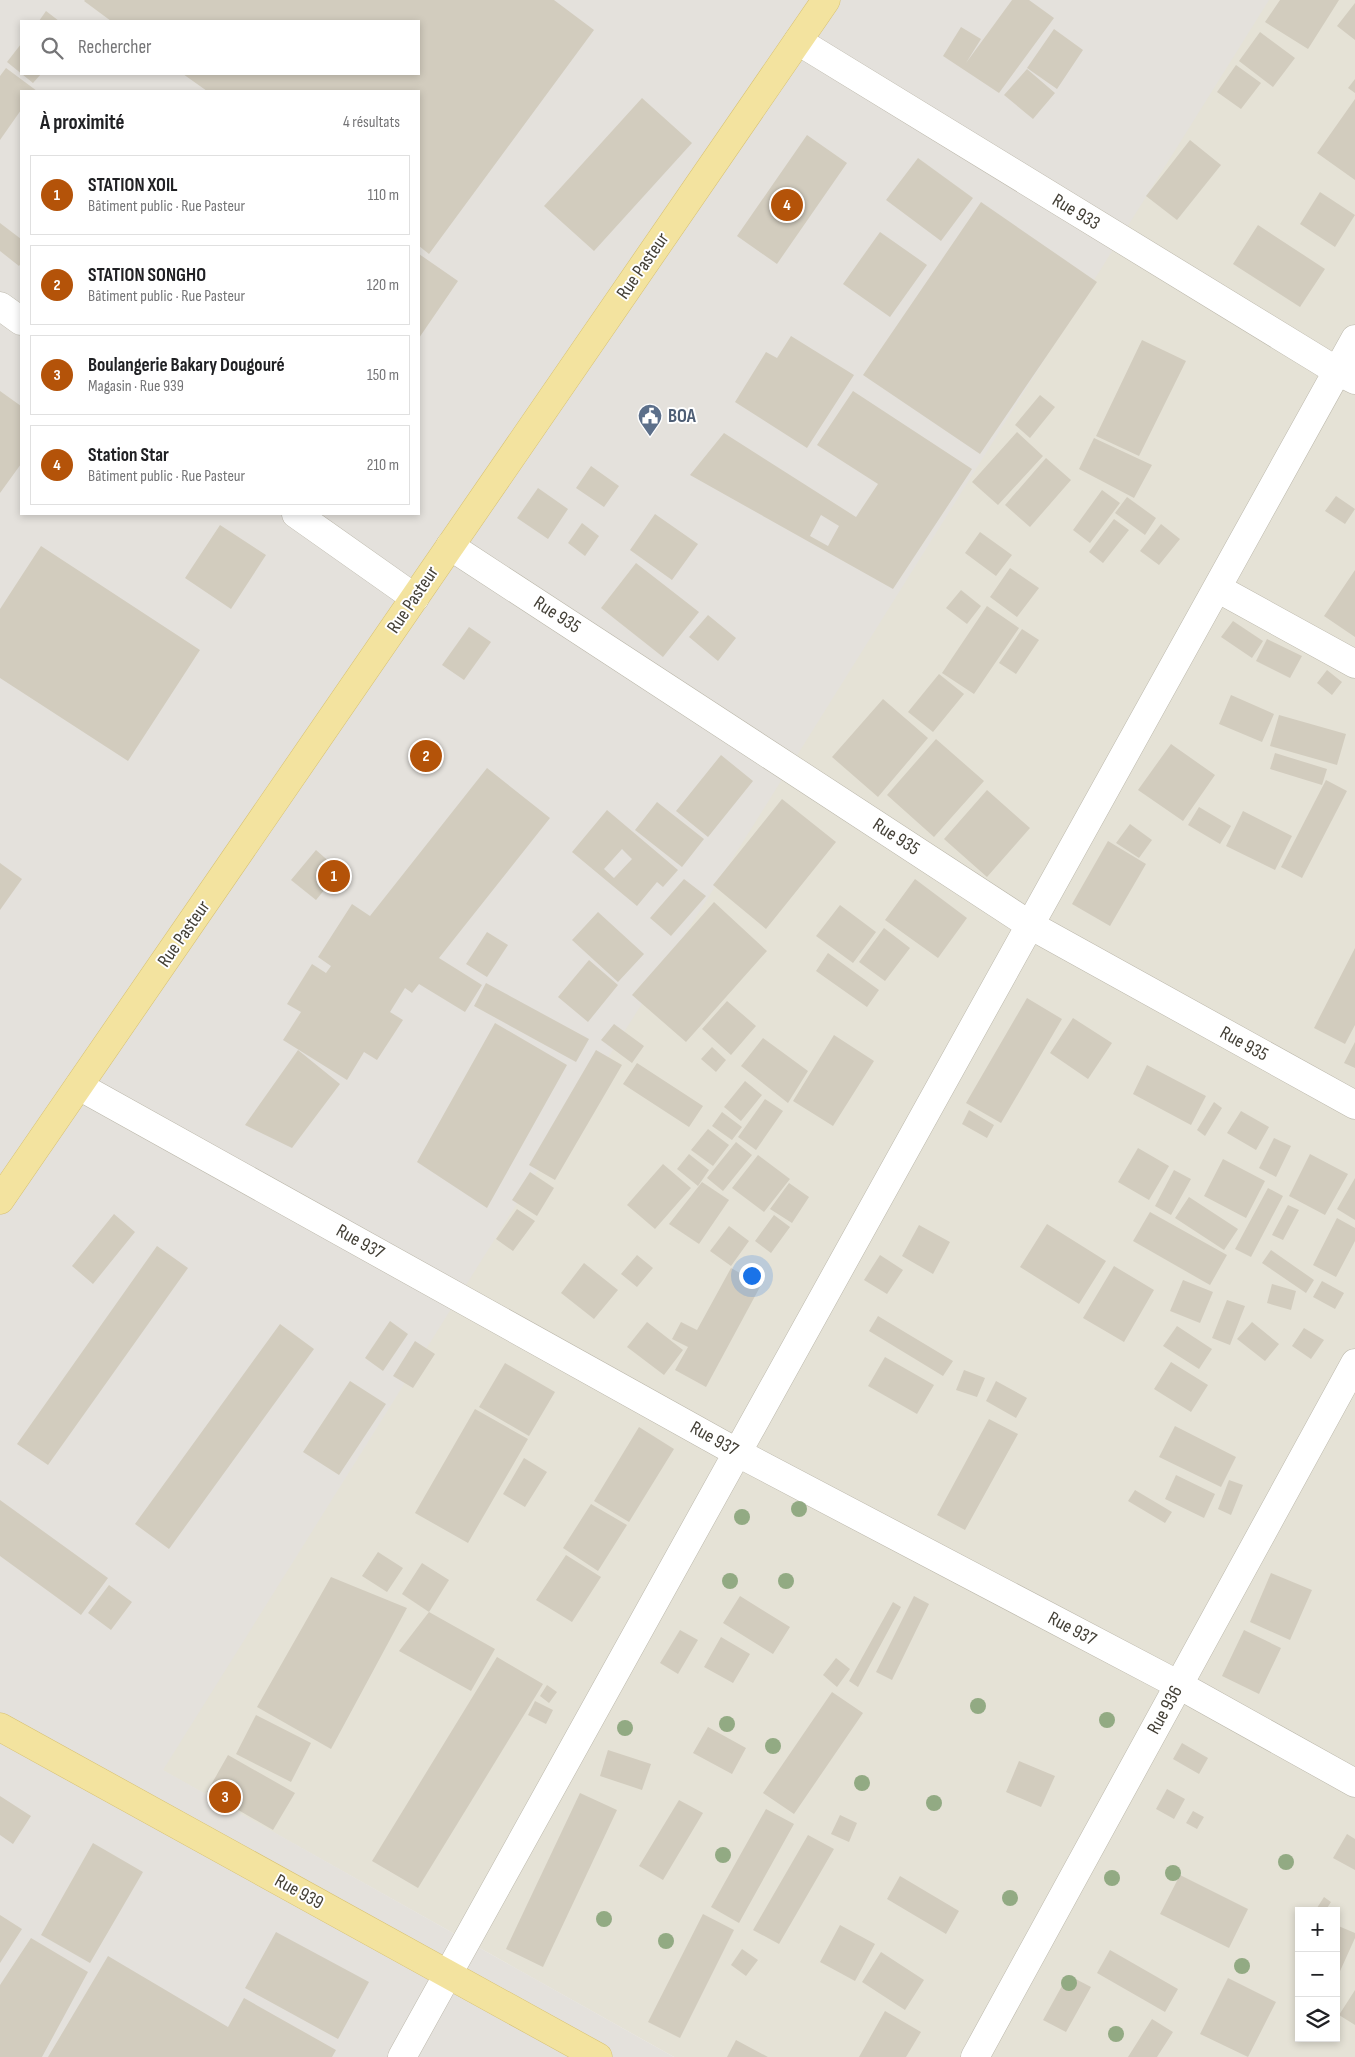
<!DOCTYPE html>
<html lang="fr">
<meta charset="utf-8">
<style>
body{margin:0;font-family:"Sofia Sans Condensed",sans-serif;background:#f2f2f2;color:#202124}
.controls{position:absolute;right:15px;bottom:15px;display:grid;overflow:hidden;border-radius:0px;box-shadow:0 2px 8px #0003}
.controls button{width:45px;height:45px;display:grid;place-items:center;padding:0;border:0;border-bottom:1px solid #e0e0e0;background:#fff;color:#202124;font:25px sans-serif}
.you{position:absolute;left:751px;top:1275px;width:18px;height:18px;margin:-12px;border:4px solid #fff;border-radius:50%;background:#1a73e8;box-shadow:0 0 0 8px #1a73e833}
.badge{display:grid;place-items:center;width:32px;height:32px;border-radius:50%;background:#b45309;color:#fff;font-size:16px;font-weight:700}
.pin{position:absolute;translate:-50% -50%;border:2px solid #fff;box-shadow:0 1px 5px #0006}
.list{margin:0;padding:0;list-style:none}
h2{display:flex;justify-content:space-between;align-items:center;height:65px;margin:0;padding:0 20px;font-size:21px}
h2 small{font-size:16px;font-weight:400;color:#757577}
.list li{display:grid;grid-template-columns:32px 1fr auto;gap:15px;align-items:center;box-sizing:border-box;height:80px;margin:0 10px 10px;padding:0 10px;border:1px solid #e0e0e0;border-radius:0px}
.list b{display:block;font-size:19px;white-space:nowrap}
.list p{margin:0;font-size:16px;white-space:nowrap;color:#757577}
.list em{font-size:16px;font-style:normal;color:#757577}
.icon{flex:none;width:28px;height:28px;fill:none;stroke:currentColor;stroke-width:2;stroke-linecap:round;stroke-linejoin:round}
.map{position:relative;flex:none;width:1355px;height:2057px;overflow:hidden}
.search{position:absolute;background:#fff;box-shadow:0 2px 8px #0003;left:20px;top:20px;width:400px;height:55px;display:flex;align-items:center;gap:12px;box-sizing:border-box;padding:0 18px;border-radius:0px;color:#757577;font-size:19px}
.panel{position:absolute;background:#fff;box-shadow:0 2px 8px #0003;left:20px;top:90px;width:400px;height:425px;border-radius:0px}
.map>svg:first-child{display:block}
.residential{fill:#e5e2d6;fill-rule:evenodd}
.industrial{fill:#e4e1dc;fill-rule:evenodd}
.building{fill:#d2ccbe;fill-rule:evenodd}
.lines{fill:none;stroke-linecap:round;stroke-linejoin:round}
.minor-casing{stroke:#bcb8ab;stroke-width:29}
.major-casing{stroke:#d7c171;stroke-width:29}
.minor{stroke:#fff;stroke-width:28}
.major{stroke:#f3e39f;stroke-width:28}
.tree{fill:#92aa83}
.labels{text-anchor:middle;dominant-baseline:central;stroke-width:4;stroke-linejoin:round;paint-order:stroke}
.street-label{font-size:19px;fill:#444037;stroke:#fff}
.service-label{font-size:19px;font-weight:bold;fill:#4e5e75;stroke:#fff;text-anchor:start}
</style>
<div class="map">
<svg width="1355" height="2057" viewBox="0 0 1355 2057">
<rect width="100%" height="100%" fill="#f2f0e8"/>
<path class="residential" d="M1268 0H1355V2057H674L162 1770ZM1299 1911H1336V2038H1299Z"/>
<path class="industrial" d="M0 0H1269L163 1770 674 2057H0ZM21 21H419V74H21ZM21 91H419V514H21Z"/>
<path class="building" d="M85 0H554L594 30 429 254 419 246V91H207L183 74H419V21H111L84 1Z
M1012 0H1029L1054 18 999 93 943 56 961 27 981 39 966 63Z
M1280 0H1339L1308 49 1265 22Z
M1355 3V40L1337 26Z
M46 11 59 21H39Z
M1054 29 1083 50 1057 89 1027 68Z
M1260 32 1295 58 1273 87 1239 61Z
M21 44V74H41L33 83 7 62Z
M1236 65 1261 83 1241 109 1217 92Z
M6 68 37 91H21V110L0 140V76Z
M1027 69 1055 93 1033 119 1004 95Z
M1355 79V93L1348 88Z
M642 98 692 143 594 251 544 206Z
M1355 99V180L1317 153Z
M807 135 847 163 777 264 737 236Z
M1190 140 1221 165 1177 220 1146 196Z
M918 158 973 198 941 241 886 200Z
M1320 192 1355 215 1335 247 1300 224Z
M981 202 1097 282 980 454 863 375Z
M0 223 21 239V263L19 266 0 251Z
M1258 225 1325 269 1300 307 1233 264Z
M880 232 927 265 890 317 843 284Z
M419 254 458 281 419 338Z
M791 336 854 375 807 448 735 402 766 352 777 358Z
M1142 340 1186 361 1139 456 1096 436Z
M0 391 21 406V464L0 493Z
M853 391 972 469 893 589 690 475 724 433 856 517 878 484 817 445ZM821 515 839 526 828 546 810 536Z
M1040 395 1055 407 1030 438 1015 425Z
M1017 432 1043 456 998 505 972 482Z
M1094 438 1152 465 1134 498 1079 469Z
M1046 458 1071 480 1030 527 1005 505Z
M591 466 619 486 604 507 576 488Z
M538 488 568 509 548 539 517 518Z
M1102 490 1120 503 1090 543 1073 530Z
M1336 496 1355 509 1345 524 1325 511Z
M1127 497 1156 518 1145 535 1115 513Z
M655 514 698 544 672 580 630 550Z
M1114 519 1129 530 1103 563 1089 552Z
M582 523 599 536 585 556 568 543Z
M1161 524 1180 539 1159 565 1140 551Z
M220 525 266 555 231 609 185 578Z
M980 532 1012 555 996 576 965 553Z
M41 546 200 650 128 761 0 678V609Z
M636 563 699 612 663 657 601 608Z
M1010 568 1039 588 1017 617 990 597Z
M1355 570V637L1324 616Z
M961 590 981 606 967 624 946 608Z
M987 606 1019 628 974 694 942 673Z
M708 615 736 638 718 661 689 637Z
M1233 621 1263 641 1252 658 1221 637Z
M469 627 491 642 464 680 442 665Z
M1022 629 1039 640 1016 674 999 663Z
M1267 639 1302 656 1290 678 1256 661Z
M1327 670 1342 682 1332 695 1317 683Z
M939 674 964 694 933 732 908 712Z
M1231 695 1274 714 1262 742 1219 724Z
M883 699 928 738 878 797 832 757Z
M1279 715 1346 734 1337 765 1270 746Z
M936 739 984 781 934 837 887 795Z
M1171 744 1215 775 1183 821 1138 790Z
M1275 753 1327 769 1322 785 1270 769Z
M721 755 753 781 708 837 676 811Z
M487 768 550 818 439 958 482 985 465 1012 419 984 412 993 405 988 390 1012 403 1020 377 1060 364 1052 347 1080 283 1040 301 1012 287 1004 312 964 326 973 331 966 318 957 352 904 370 916Z
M1326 780 1347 791 1302 878 1281 867Z
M987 790 1030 828 987 877 944 839Z
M782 799 836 842 766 929 713 885Z
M657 802 704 839 682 867 635 830Z
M1199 807 1231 826 1220 844 1188 825Z
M607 810 678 870 663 887 657 882 637 906 572 852ZM622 849 632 859 614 878 604 869Z
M1243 811 1292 836 1275 870 1226 846Z
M1130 824 1152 840 1139 858 1116 843Z
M1108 841 1146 864 1110 926 1072 904Z
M316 850 340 871 316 900 291 880Z
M0 863 22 879 0 910Z
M684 879 706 896 671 936 650 918Z
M915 879 967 918 938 958 885 920Z
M714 902 767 951 686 1042 632 995Z
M840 905 876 932 853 963 816 936Z
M598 912 644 954 618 982 572 940Z
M884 928 910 948 885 981 859 962Z
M487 932 508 945 487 977 466 964Z
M1355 948V1025L1345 1044 1314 1028Z
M828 953 879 990 867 1007 816 971Z
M589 960 618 985 588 1022 558 997Z
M486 983 589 1039 576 1062 474 1006Z
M1027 998 1062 1019 1001 1123 966 1103Z
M727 1001 756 1026 731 1055 702 1029Z
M1073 1018 1112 1043 1088 1079 1050 1053Z
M495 1023 567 1065 487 1208 417 1162Z
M614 1024 644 1046 632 1063 601 1040Z
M834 1035 874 1061 833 1126 793 1101Z
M763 1038 808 1071 788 1103 741 1066Z
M1355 1042V1068L1344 1063Z
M712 1047 726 1060 716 1072 701 1059Z
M298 1050 340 1084 292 1148 245 1125Z
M596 1050 622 1065 555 1180 529 1165Z
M637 1063 703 1106 689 1127 623 1084Z
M1147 1065 1206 1096 1191 1125 1133 1094Z
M745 1081 762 1095 741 1121 724 1107Z
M765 1099 783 1111 756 1150 738 1137Z
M1214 1102 1222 1108 1205 1136 1197 1130Z
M969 1110 994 1125 987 1138 962 1124Z
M1241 1111 1269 1127 1256 1150 1227 1133Z
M722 1112 742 1127 732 1140 712 1126Z
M708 1129 729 1145 713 1166 691 1150Z
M1274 1138 1291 1146 1276 1177 1259 1168Z
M736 1142 752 1155 723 1191 707 1178Z
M1138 1148 1169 1166 1149 1200 1118 1182Z
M689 1154 709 1170 698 1186 677 1169Z
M1310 1154 1348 1174 1325 1215 1289 1196Z
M758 1155 790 1179 764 1212 732 1188Z
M1223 1159 1265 1181 1246 1218 1204 1196Z
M663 1164 691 1188 655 1229 627 1205Z
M1174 1170 1191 1179 1171 1215 1155 1206Z
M530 1172 554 1188 537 1216 512 1200Z
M1355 1178V1220L1337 1209Z
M702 1182 729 1200 699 1244 669 1224Z
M789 1183 809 1197 792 1223 770 1209Z
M1268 1188 1283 1196 1251 1257 1235 1249Z
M1189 1197 1238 1229 1224 1250 1175 1218Z
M1288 1205 1299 1210 1283 1240 1272 1235Z
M517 1209 535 1221 513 1251 496 1239Z
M1150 1212 1227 1255 1210 1285 1133 1241Z
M114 1214 135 1232 93 1284 72 1266Z
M774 1215 790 1227 771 1253 755 1241Z
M1337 1218 1355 1228V1241L1336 1277 1313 1265Z
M1047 1224 1106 1261 1079 1304 1020 1267Z
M919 1225 950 1242 933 1274 902 1256Z
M729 1226 749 1241 731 1266 710 1251Z
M157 1246 188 1268 48 1465 17 1444Z
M1271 1250 1314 1280 1306 1293 1262 1263Z
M637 1255 653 1268 637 1287 621 1274Z
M880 1255 903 1270 887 1294 864 1280Z
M584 1263 618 1290 594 1319 561 1293Z
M1114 1266 1154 1290 1124 1342 1083 1318Z
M731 1268 761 1285 706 1387 675 1370 688 1347 672 1339 681 1322 697 1330Z
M1183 1280 1213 1292 1200 1323 1170 1311Z
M1322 1281 1344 1293 1335 1309 1313 1297Z
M1272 1284 1296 1291 1291 1310 1267 1303Z
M1227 1300 1245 1306 1230 1345 1212 1338Z
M878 1316 953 1361 943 1376 869 1331Z
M390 1321 408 1334 383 1371 365 1358Z
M647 1322 683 1350 664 1375 627 1347Z
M1252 1322 1279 1344 1265 1361 1237 1339Z
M280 1324 314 1349 169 1549 135 1524Z
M1177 1326 1212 1349 1199 1369 1163 1346Z
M1304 1328 1324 1340 1311 1359 1292 1346Z
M415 1341 435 1354 413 1388 393 1376Z
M885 1357 934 1385 917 1414 868 1386Z
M1171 1362 1208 1385 1191 1412 1154 1389Z
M505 1363 555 1392 529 1436 479 1407Z
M964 1370 985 1378 977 1397 956 1390Z
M350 1381 386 1404 339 1475 303 1452Z
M996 1381 1027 1398 1016 1418 986 1401Z
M475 1409 528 1439 468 1543 415 1513Z
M989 1419 1018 1434 965 1530 937 1515Z
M1175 1426 1236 1457 1221 1487 1159 1457Z
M639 1427 674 1449 629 1522 594 1501Z
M524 1458 547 1472 525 1507 503 1494Z
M1176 1475 1215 1494 1204 1518 1165 1499Z
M1229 1480 1243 1485 1231 1515 1218 1509Z
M1135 1490 1172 1512 1165 1523 1128 1501Z
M0 1500 108 1578 81 1615 0 1556Z
M591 1504 627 1525 598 1571 563 1548Z
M378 1552 403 1568 387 1592 362 1576Z
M566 1555 601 1577 572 1622 536 1600Z
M422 1563 449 1580 429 1612 402 1594Z
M1271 1573 1312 1590 1290 1640 1250 1622Z
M331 1577 407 1608 331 1749 257 1707Z
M109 1585 132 1602 111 1630 88 1613Z
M740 1596 790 1627 773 1654 723 1623Z
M914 1596 929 1604 892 1680 876 1672Z
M893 1602 901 1607 858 1687 849 1681Z
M429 1612 495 1649 471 1691 399 1651Z
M680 1630 698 1640 678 1674 660 1663Z
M1244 1630 1281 1648 1259 1694 1222 1676Z
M721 1637 750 1654 733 1683 704 1667Z
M497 1657 543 1684 418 1888 372 1861Z
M836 1658 850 1669 837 1687 823 1675Z
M547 1685 557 1692 549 1703 540 1696Z
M832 1692 863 1713 794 1814 763 1793Z
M535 1701 553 1710 546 1724 528 1715Z
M256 1715 311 1743 291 1782 236 1754Z
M708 1727 746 1748 732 1774 693 1753Z
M1182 1743 1208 1758 1199 1774 1173 1759Z
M608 1750 651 1764 642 1790 600 1776Z
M228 1755 295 1793 273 1830 207 1792Z
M1019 1761 1055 1776 1041 1807 1006 1792Z
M1167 1789 1185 1799 1174 1819 1156 1809Z
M580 1793 617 1810 543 1967 506 1949Z
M0 1796 31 1816 13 1844 0 1835Z
M679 1800 703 1813 663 1880 639 1866Z
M766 1809 794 1824 739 1923 711 1907Z
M1193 1811 1204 1817 1197 1829 1186 1823Z
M840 1815 857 1823 849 1842 831 1834Z
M1347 1834 1355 1839V1870L1333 1858Z
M808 1835 834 1849 779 1944 753 1930Z
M93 1843 143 1872 90 1963 41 1935Z
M1180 1875 1248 1909 1229 1948 1160 1914Z
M900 1876 959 1911 946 1934 887 1899Z
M1324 1897 1331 1902 1325 1911H1315Z
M703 1914 734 1930 680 2038 648 2022Z
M0 1915 22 1929 0 1963Z
M840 1925 875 1944 855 1981 820 1962Z
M1336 1925 1355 1933V1938L1336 1980Z
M276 1932 369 1982 338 2039 245 1988Z
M31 1938 88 1972 42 2057H0V1985Z
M742 1949 758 1960 746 1976 731 1965Z
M1110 1950 1178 1989 1165 2012 1097 1973Z
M881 1952 924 1980 905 2010 862 1982Z
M108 1956 228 2027 244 1998 336 2050 332 2057H48Z
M1068 1975 1091 1987 1066 2032 1043 2020Z
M1228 1978 1276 2002 1248 2057 1200 2034Z
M1355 1990V2025L1339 2015Z
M885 2011 921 2032 906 2057H859Z
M1152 2019 1173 2032 1157 2057H1128Z
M736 2040 768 2057H727Z"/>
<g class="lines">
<defs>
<path id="minor" d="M798 41 1337 371 1355 380
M0 306 21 321
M296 514 415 598
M450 546 1030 925 1355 1105
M1217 588 1355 664
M79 1086 738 1453 1179 1685 1355 1783
M402 2057 1355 339
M975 2057 1355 1363"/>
<path id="major" d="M0 1200 826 0
M0 1727 598 2057"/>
</defs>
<use href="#minor" class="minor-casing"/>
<use href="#major" class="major-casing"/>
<use href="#minor" class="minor"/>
<use href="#major" class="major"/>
</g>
<g class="tree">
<circle cx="799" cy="1509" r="8"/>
<circle cx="742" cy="1517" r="8"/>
<circle cx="730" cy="1581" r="8"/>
<circle cx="786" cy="1581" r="8"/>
<circle cx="978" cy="1706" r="8"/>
<circle cx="1107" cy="1720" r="8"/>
<circle cx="727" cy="1724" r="8"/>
<circle cx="625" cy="1728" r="8"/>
<circle cx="773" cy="1746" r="8"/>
<circle cx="862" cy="1783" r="8"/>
<circle cx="934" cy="1803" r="8"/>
<circle cx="723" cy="1855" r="8"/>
<circle cx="1286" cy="1862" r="8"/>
<circle cx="1173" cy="1873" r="8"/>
<circle cx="1112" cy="1878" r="8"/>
<circle cx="1010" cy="1898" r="8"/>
<circle cx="604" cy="1919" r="8"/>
<circle cx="666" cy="1941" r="8"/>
<circle cx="1242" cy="1966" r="8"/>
<circle cx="1069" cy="1983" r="8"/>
<circle cx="1116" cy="2034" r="8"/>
</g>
<defs>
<symbol id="civic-pin" viewBox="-11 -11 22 30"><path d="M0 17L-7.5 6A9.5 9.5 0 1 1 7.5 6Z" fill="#5c6f8a" stroke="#fff"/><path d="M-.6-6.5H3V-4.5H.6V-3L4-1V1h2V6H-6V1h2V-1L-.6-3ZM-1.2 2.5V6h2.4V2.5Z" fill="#fff"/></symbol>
</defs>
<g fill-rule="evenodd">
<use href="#civic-pin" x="636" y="402" width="28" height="38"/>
</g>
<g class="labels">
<g class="street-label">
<text transform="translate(1076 212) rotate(31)">Rue 933</text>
<text transform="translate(643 266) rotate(-55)">Rue Pasteur</text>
<text transform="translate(413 600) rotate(-56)">Rue Pasteur</text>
<text transform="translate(557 615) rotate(33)">Rue 935</text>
<text transform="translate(896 837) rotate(33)">Rue 935</text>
<text transform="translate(184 934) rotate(-55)">Rue Pasteur</text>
<text transform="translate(1244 1044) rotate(29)">Rue 935</text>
<text transform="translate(360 1242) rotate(29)">Rue 937</text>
<text transform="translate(714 1439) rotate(29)">Rue 937</text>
<text transform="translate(1072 1629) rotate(28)">Rue 937</text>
<text transform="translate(1165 1710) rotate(-61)">Rue 936</text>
<text transform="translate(299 1892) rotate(29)">Rue 939</text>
</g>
<g class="service-label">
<text x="668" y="416">BOA</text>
</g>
</g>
</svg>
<div class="controls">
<button>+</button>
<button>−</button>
<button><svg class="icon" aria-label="layers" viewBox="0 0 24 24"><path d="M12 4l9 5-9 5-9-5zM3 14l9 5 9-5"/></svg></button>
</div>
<div class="you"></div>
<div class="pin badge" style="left:334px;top:876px">1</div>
<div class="pin badge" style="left:426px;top:756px">2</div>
<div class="pin badge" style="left:225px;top:1797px">3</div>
<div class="pin badge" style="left:787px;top:205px">4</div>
<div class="search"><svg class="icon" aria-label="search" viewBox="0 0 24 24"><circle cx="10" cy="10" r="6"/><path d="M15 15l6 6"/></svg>Rechercher</div>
<section class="panel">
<h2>À proximité<small>4 résultats</small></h2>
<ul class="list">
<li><span class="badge">1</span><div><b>STATION XOIL</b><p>Bâtiment public · Rue Pasteur</p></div><em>110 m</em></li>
<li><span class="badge">2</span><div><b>STATION SONGHO</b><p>Bâtiment public · Rue Pasteur</p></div><em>120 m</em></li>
<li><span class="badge">3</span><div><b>Boulangerie Bakary Dougouré</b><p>Magasin · Rue 939</p></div><em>150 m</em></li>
<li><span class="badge">4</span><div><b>Station Star</b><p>Bâtiment public · Rue Pasteur</p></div><em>210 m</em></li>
</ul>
</section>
</div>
